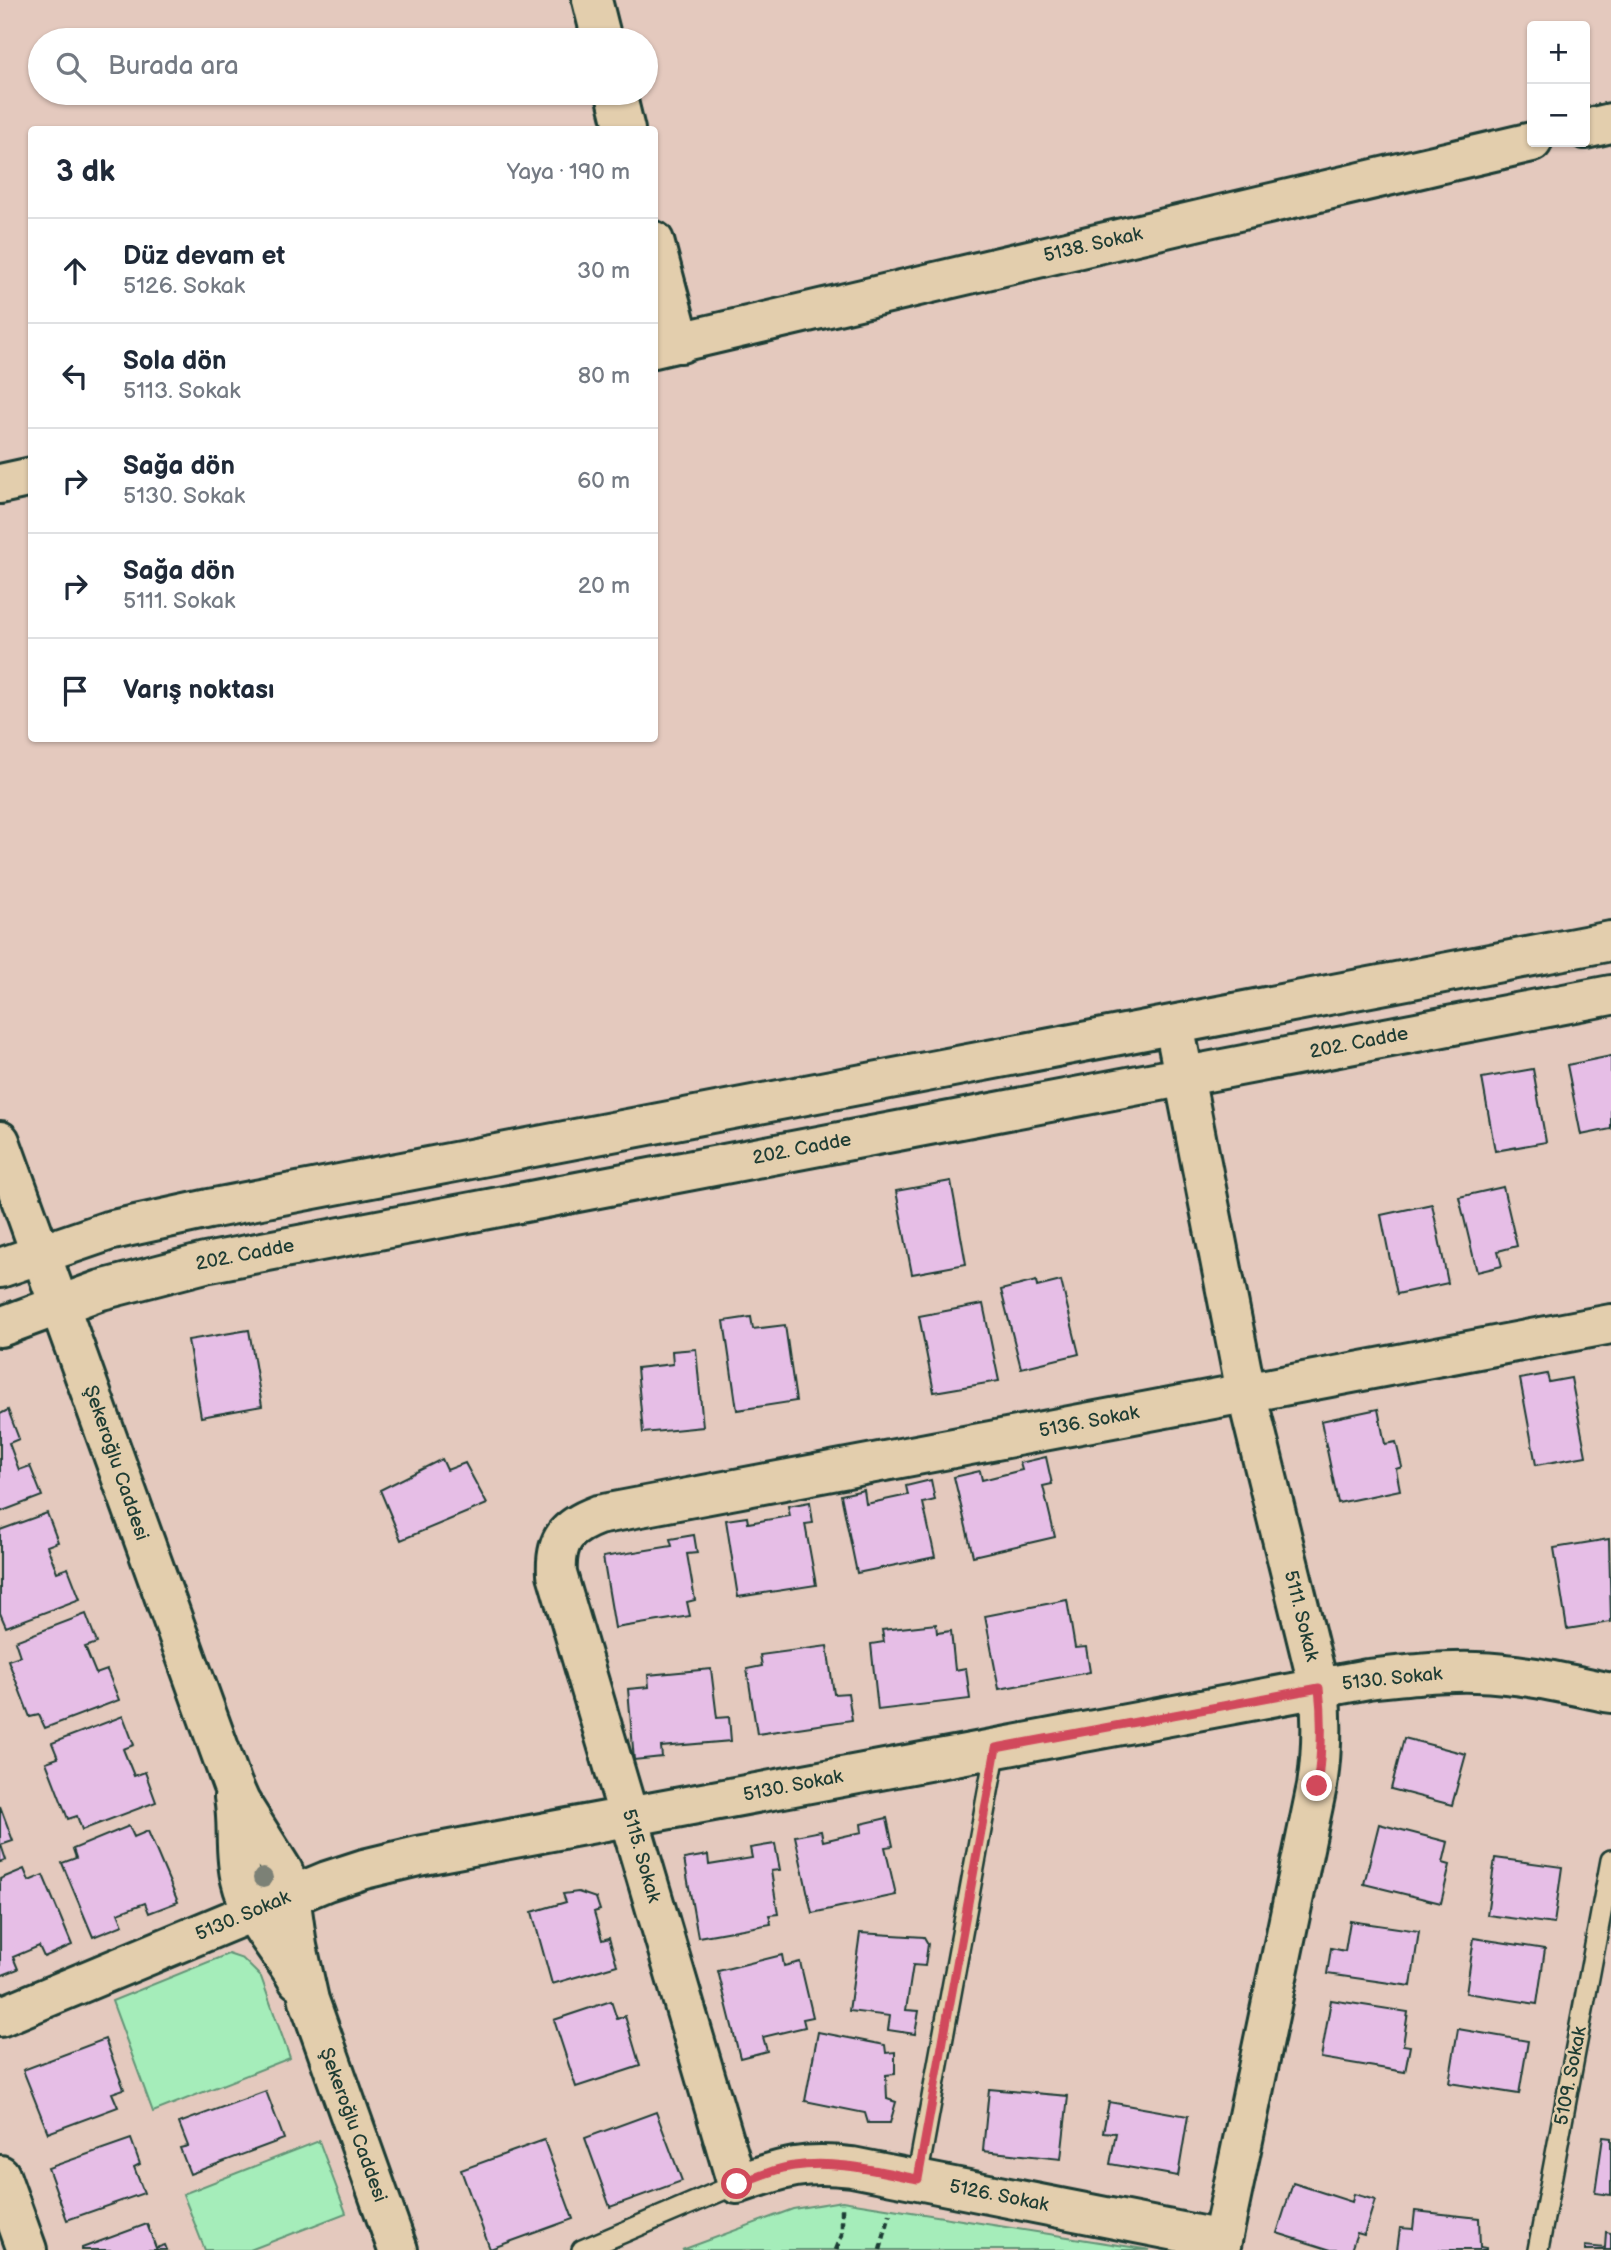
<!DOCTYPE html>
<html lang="tr">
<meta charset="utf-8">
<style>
body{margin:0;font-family:"Balsamiq Sans",sans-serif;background:#f6f6f7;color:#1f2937}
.controls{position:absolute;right:21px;top:21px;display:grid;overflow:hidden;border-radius:7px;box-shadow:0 2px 5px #0004}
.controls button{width:63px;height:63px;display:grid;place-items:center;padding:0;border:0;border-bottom:2px solid #e0e1e3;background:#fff;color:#1f2937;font:35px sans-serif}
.stop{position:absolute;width:21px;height:21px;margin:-16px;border:5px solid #d1495b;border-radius:50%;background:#fff}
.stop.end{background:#d1495b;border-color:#fff;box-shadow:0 2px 7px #0008}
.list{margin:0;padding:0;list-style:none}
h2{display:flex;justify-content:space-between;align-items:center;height:91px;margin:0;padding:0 28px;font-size:30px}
h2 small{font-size:23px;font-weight:400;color:#747a83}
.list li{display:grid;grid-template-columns:46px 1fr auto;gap:21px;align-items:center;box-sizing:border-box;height:105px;padding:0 28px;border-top:2px solid #e0e1e3}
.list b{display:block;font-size:26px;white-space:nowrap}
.list p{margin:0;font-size:23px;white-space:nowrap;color:#747a83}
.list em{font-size:23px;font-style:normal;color:#747a83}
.icon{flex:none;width:38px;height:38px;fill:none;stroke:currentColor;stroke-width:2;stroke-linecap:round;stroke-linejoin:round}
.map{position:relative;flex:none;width:1611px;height:2250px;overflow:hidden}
.search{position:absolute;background:#fff;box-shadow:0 2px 5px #0004;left:28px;top:28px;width:630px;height:77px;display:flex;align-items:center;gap:18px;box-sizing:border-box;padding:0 24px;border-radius:38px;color:#747a83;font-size:26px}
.panel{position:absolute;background:#fff;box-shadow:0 2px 5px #0004;left:28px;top:126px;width:630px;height:616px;border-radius:7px}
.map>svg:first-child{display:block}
.green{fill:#a5edba;stroke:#629577;stroke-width:2}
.building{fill:#e6bee6;stroke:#1f3d34;stroke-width:2}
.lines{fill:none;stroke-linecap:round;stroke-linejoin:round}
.service-casing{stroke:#1f3d34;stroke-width:24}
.minor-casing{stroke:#1f3d34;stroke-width:44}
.secondary-casing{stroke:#1f3d34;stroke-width:44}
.path{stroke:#1f3d34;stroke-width:4.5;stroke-dasharray:7 5;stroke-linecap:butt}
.service{stroke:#e3cead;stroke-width:19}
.minor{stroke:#e3cead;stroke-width:38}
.secondary{stroke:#e3cead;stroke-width:38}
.tree{fill:#7c8176}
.route{stroke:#d1495b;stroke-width:9}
.labels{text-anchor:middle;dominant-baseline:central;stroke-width:5;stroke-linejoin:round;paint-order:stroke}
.street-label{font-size:19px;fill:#1f3d34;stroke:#e3cead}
</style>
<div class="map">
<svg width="1611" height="2250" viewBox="0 0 1611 2250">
<rect width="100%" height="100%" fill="#e4c9be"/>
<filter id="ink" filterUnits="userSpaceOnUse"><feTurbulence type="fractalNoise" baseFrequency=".0143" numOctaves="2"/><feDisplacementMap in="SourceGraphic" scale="14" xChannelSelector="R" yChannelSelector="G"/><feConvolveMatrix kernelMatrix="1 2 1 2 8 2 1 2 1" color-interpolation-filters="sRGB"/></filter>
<g filter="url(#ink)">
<path class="green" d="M228 1954 243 1959 261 1977 290 2058 153 2112 112 2001Z
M319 2141 346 2213 250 2250H205L183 2194Z
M842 2201 1150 2250H682L793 2209Z"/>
<path class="building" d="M1611 1056V1129L1581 1135 1567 1065Z
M1533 1069 1546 1142 1495 1151 1482 1078Z
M951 1181 966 1264 912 1274 896 1191Z
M1503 1187 1517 1246 1498 1251 1502 1266 1477 1272 1459 1197Z
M1432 1204 1448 1283 1397 1294 1381 1215Z
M1036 1281 1037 1287 1061 1281 1079 1354 1021 1368 1001 1290Z
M983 1304 999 1381 934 1392 919 1316Z
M751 1317 753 1329 785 1325 796 1401 737 1410 724 1321Z
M249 1330 262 1406 201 1417 188 1340Z
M696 1349 703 1427 643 1433 637 1368 673 1364 672 1351Z
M1547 1374 1549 1382 1571 1378 1586 1456 1536 1465 1520 1379Z
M1378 1409 1385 1444 1396 1442 1402 1467 1396 1469 1400 1490 1338 1503 1321 1421Z
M8 1410 19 1439 9 1443 19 1470 30 1466 42 1496 0 1512V1414Z
M1046 1457 1052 1484 1043 1486 1055 1537 973 1556 954 1477 980 1471 982 1480 1022 1470 1020 1463Z
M442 1459 447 1470 465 1463 487 1504 401 1540 380 1490Z
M931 1480 935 1500 923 1503 935 1557 857 1573 841 1495 864 1490 866 1504 908 1495 906 1486Z
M810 1502 813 1523 805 1524 816 1585 738 1597 726 1520 747 1517 748 1523 790 1516 788 1506Z
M47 1513 58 1542 47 1546 57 1572 68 1568 80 1599 6 1627 0 1613V1530Z
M694 1535 697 1553 687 1554 695 1600 687 1602 690 1616 615 1628 603 1557 672 1546 670 1539Z
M1609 1539 1611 1622 1567 1629 1554 1548Z
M1067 1600 1075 1648 1086 1647 1090 1672 999 1689 985 1616Z
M86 1614 97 1643 85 1647 96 1674 107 1670 119 1700 45 1728 39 1715 30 1717 8 1660 20 1656 15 1641Z
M936 1624 937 1633 951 1631 955 1670 966 1668 970 1699 878 1710 871 1644 884 1642 882 1630Z
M827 1646 834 1694 848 1693 852 1720 757 1734 747 1669 762 1666 760 1655Z
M711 1669 717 1718 729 1717 731 1741 661 1747 662 1757 634 1760 628 1689 649 1687 648 1675Z
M123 1716 134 1745 123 1749 134 1776 145 1772 156 1802 82 1830 77 1816 68 1819 46 1762 58 1758 52 1743Z
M1404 1738 1466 1754 1452 1805 1391 1789Z
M0 1806 13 1841 1 1845 6 1860 0 1862Z
M887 1818 893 1846 885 1847 896 1895 812 1913 795 1836 821 1831 823 1841 862 1832 861 1824Z
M1379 1824 1448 1842 1443 1863 1450 1865 1441 1903 1364 1884Z
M129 1826 134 1837 148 1831 178 1902 149 1913 145 1903 118 1913 123 1925 93 1937 62 1863 76 1858 73 1849Z
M775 1844 780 1870 771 1871 778 1914 769 1915 771 1924 698 1937 684 1859 708 1855 709 1865 752 1858 750 1848Z
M1495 1858 1562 1867 1554 1924 1487 1915Z
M24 1869 29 1881 43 1875 72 1945 44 1957 39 1946 13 1957 18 1969 0 1976V1879Z
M578 1892 596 1898 600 1910 594 1912 602 1940 609 1938 617 1965 552 1984 532 1912 566 1902 563 1894Z
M1350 1921 1419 1931 1411 1986 1327 1974 1331 1948 1345 1951Z
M860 1933 924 1937 928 1944 925 1966 913 1965 906 2010 919 2011 915 2034 888 2030 890 2016 849 2011Z
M1474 1938 1545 1949 1537 2004 1466 1993Z
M782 1955 784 1966 800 1962 813 2017 803 2019 805 2027 763 2037 767 2051 740 2058 718 1971Z
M1331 2000 1408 2012 1403 2045 1410 2046 1405 2072 1321 2058Z
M611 2001 617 2019 625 2016 640 2066 576 2087 554 2020Z
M1458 2029 1528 2041 1519 2094 1449 2083Z
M818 2032 885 2045 886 2053 895 2052V2074L886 2075 887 2099 896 2102 890 2123H868L865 2113 805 2101Z
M105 2039 124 2089 112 2093 118 2107 48 2133 23 2070Z
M989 2089 1068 2096 1061 2159 983 2151Z
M266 2091 284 2139 190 2174 180 2148 188 2146 179 2123Z
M1109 2102 1188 2116 1178 2176 1110 2164 1116 2133 1103 2132Z
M656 2112 682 2181 610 2207 585 2138Z
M1603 2137 1611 2138V2195L1595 2193Z
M131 2139 140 2164 134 2167 144 2193 67 2220 48 2168Z
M544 2140 573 2219 490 2249 461 2170Z
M1293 2183 1352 2202 1354 2194 1375 2200 1364 2235 1357 2233 1351 2250H1331L1277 2233Z
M1415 2211 1479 2218 1480 2247 1486 2248V2250H1397L1400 2228 1413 2229Z
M147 2224 156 2248 165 2245 167 2250H82V2248Z
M1606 2232 1611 2233V2250H1585V2246L1605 2248Z"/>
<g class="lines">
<defs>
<path id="service" d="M917 2179 996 1748
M582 2250 737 2184
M1538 2250 1611 1860"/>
<path id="minor" d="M592 0 602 40
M616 93 625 130
M1585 129 1611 123
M654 241 681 343
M654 348 1532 142
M0 484 32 477
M1174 1025 1246 1392 1319 1688C1323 1722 1322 1752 1317 1786L1220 2250
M0 1141 232 1784 240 1802 283 1871 289 1888 297 1946 309 2000 398 2250
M234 1797C239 1825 234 1853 241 1880 250 1919 278 1946 298 1980
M0 2017 327 1881 364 1869 418 1856 1368 1679C1404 1675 1440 1671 1476 1672 1522 1673 1567 1684 1611 1693
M0 2175 27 2250
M1222 2240 852 2167C802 2161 784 2168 737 2184L557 1574C555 1540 566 1527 598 1515L1611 1324"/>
<path id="secondary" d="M0 1268 108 1231 209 1209 1611 941
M0 1327 101 1290 205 1263 1611 995"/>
</defs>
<use href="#service" class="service-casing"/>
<use href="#minor" class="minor-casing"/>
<use href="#secondary" class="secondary-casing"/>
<path class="path" d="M836 2250 842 2235V2203
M880 2250 890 2214"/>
<use href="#service" class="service"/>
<use href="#minor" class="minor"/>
<use href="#secondary" class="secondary"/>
</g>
<circle class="tree" cx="263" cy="1878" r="10"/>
</g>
<g class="lines" filter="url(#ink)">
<path class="route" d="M737 2184C756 2178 775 2168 794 2166 836 2160 877 2171 918 2179L996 1748 1319 1688C1323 1722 1322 1752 1317 1786"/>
</g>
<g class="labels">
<g class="street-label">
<text transform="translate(1093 245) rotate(-13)">5138. Sokak</text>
<text transform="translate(1359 1043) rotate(-11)">202. Cadde</text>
<text transform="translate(802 1149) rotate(-11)">202. Cadde</text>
<text transform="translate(245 1255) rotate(-11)">202. Cadde</text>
<text transform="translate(1089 1422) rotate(-11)">5136. Sokak</text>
<text transform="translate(116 1463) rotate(71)">Şekeroğlu Caddesi</text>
<text transform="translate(1301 1616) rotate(76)">5111. Sokak</text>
<text transform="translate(1392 1679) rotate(-6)">5130. Sokak</text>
<text transform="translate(793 1786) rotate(-11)">5130. Sokak</text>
<text transform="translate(641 1856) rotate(74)">5115. Sokak</text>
<text transform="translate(243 1916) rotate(-23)">5130. Sokak</text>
<text transform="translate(1571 2076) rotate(-79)">5109. Sokak</text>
<text transform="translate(353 2125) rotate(70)">Şekeroğlu Caddesi</text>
<text transform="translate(999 2196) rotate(11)">5126. Sokak</text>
</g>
</g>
</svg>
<div class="controls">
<button>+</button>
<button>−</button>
</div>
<div class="stop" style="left:737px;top:2184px"></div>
<div class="stop end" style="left:1317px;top:1786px"></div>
<div class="search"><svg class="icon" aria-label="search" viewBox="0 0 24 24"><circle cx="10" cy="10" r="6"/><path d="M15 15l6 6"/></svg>Burada ara</div>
<section class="panel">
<h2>3 dk<small>Yaya · 190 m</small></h2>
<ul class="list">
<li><svg class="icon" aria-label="ahead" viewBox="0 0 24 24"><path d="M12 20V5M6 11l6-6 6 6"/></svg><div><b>Düz devam et</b><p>5126. Sokak</p></div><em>30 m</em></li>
<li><svg class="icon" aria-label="left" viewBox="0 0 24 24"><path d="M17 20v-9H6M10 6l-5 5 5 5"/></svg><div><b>Sola dön</b><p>5113. Sokak</p></div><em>80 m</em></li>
<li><svg class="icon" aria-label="right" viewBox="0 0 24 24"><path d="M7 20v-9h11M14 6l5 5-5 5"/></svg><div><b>Sağa dön</b><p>5130. Sokak</p></div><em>60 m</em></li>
<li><svg class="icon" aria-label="right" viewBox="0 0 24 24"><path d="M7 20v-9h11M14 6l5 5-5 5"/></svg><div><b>Sağa dön</b><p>5111. Sokak</p></div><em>20 m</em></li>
<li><svg class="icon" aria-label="arrive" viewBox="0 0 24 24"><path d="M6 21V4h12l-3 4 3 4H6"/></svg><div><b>Varış noktası</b></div></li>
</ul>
</section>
</div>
